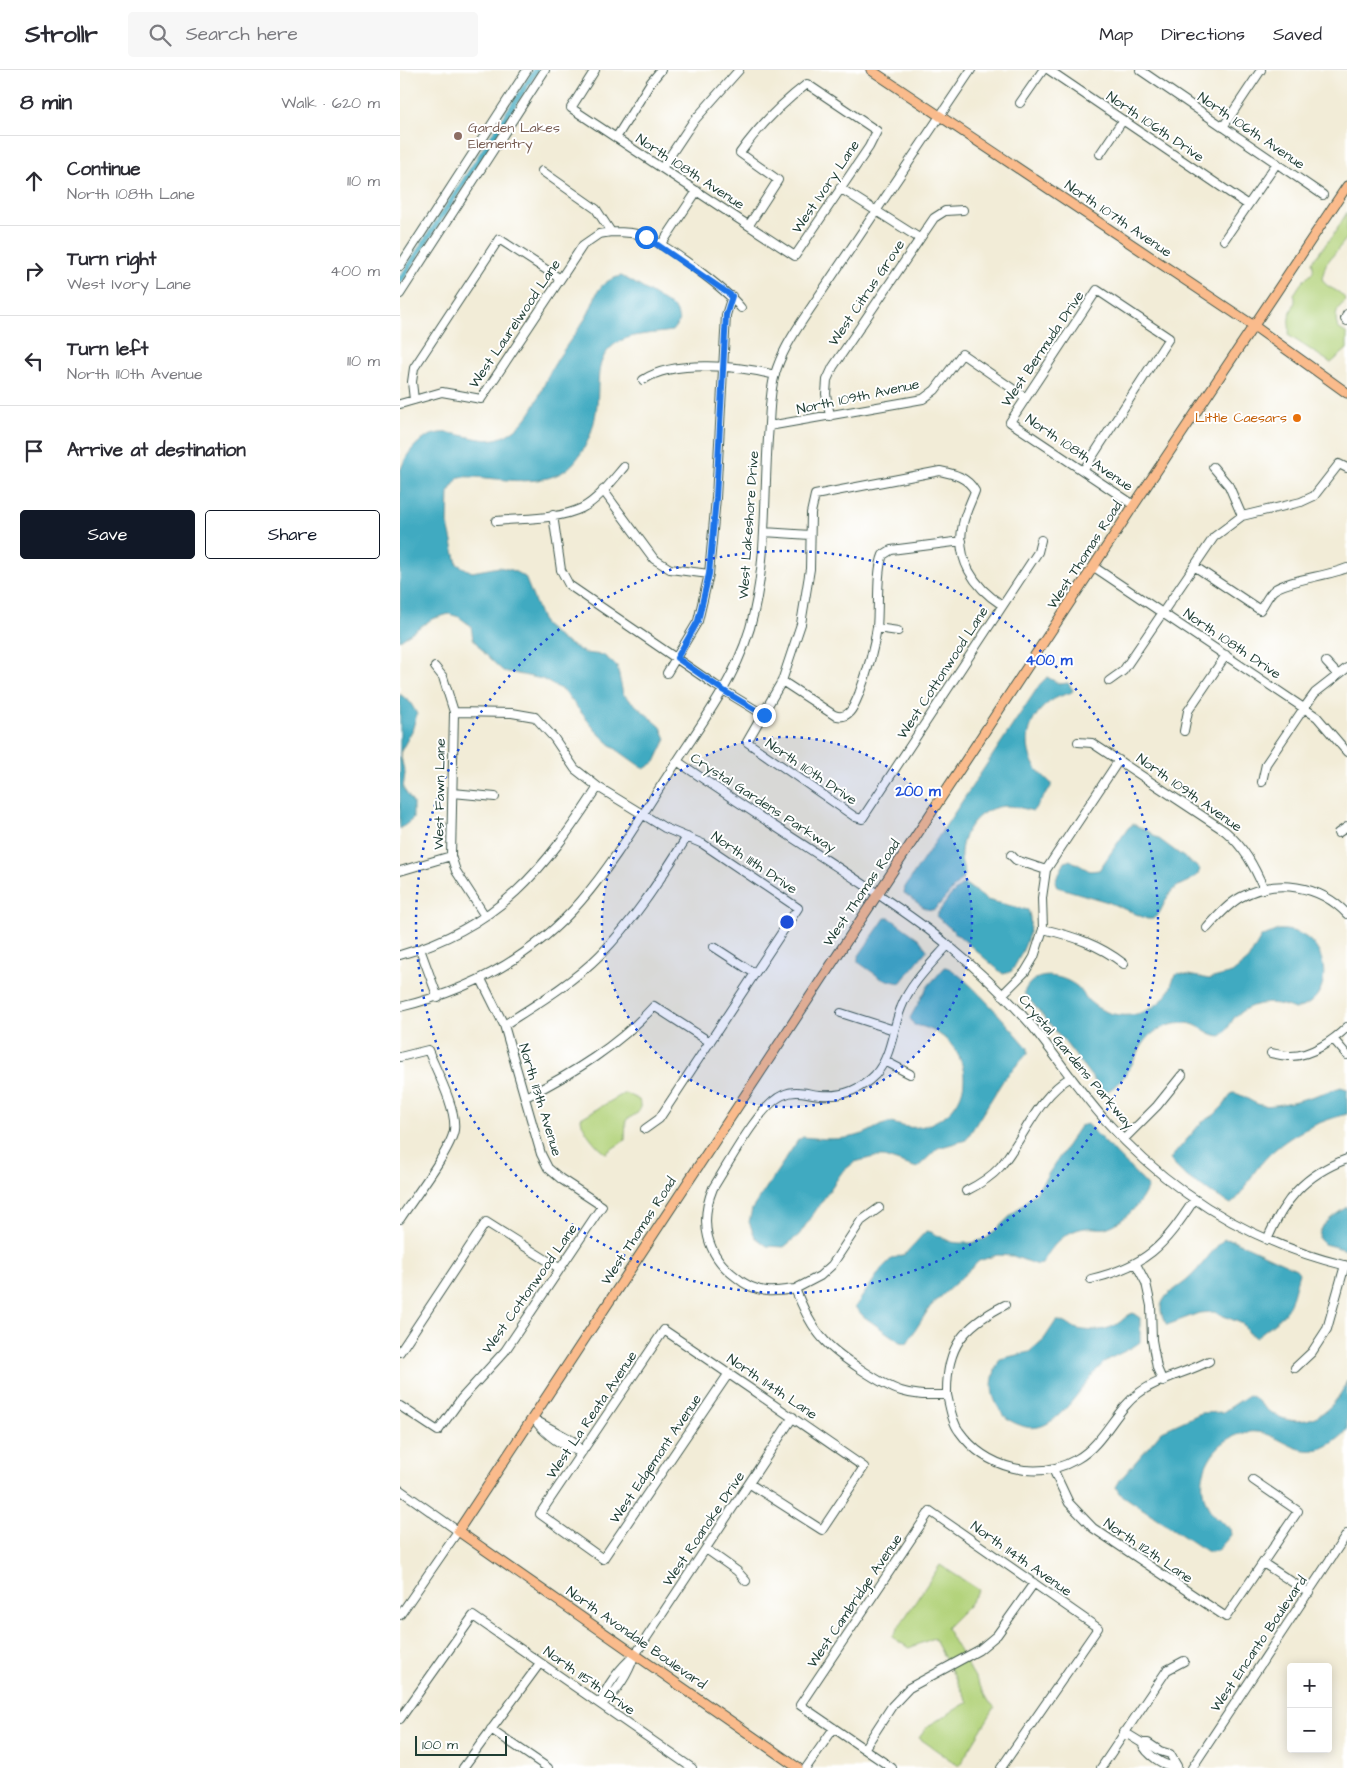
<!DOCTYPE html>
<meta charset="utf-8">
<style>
body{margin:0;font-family:"Architects Daughter",sans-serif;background:#f7f7f7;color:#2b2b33}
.controls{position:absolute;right:15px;bottom:15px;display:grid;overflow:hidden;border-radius:5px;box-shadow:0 2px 12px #0003}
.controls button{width:45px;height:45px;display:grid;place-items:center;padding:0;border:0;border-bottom:1px solid #e1e1e2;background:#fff;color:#2b2b33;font:25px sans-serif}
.scale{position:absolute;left:15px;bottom:12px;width:92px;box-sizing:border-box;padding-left:5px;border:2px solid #1f3d34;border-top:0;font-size:14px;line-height:18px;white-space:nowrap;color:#1f3d34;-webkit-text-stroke:4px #fff;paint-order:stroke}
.stop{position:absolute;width:15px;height:15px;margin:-11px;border:4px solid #1a73e8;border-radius:50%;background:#fff}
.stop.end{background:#1a73e8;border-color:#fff;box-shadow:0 1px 5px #0008}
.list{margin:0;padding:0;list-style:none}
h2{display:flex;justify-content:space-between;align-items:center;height:65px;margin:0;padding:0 20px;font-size:21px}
h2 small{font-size:16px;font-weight:400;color:#7c7c81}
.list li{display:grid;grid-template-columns:32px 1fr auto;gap:15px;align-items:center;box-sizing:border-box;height:90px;padding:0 20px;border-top:1px solid #e1e1e2}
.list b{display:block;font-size:19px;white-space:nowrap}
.list p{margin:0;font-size:16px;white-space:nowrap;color:#7c7c81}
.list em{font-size:16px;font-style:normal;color:#7c7c81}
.actions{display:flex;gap:10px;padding:15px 20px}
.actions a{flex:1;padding:11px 0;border:1px solid #111827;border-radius:5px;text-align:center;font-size:18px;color:#111827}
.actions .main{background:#111827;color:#fff}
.icon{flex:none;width:28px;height:28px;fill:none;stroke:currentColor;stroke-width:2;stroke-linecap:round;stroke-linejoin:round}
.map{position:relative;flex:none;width:947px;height:1698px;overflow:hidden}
header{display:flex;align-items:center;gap:30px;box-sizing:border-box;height:70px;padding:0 25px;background:#fff;border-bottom:1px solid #e1e1e2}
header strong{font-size:24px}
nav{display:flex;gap:28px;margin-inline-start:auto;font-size:18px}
.search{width:350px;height:45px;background:#f7f7f7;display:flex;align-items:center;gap:12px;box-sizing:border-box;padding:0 18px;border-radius:5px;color:#7c7c81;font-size:19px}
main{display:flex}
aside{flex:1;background:#fff}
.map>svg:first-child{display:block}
.green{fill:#b3d37b;stroke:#698858}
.water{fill:#41aac1;stroke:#30747a}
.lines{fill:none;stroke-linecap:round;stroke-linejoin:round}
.canal{stroke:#41aac1;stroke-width:6}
.minor-casing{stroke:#3f574c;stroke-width:10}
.major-casing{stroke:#3f574c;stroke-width:11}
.minor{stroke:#fff;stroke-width:8}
.major{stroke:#fabb8c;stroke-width:9}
.route{stroke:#1a73e8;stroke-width:6}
.ring{fill:none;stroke:#1d4ed8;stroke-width:2.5;stroke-dasharray:2.5 5}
.education-dot{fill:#8d6e63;stroke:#fff;stroke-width:2}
.food-dot{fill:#e8710a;stroke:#fff;stroke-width:2}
.labels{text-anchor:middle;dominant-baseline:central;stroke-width:4;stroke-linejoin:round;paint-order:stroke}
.street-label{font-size:14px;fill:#1f3d34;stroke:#fff}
.education-label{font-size:14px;fill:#785e54;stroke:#fff;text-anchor:start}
.food-label{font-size:14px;fill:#c56008;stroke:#fff;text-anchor:end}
.centre{fill:#1d4ed8;stroke:#fff;stroke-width:2.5}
.ring-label{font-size:15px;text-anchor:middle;font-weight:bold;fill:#1d4ed8;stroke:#fff;stroke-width:4;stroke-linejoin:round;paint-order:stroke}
</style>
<header>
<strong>Strollr</strong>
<div class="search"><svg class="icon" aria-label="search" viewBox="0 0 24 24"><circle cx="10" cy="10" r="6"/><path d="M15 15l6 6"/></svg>Search here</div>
<nav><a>Map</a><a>Directions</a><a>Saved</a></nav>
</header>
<main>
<aside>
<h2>8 min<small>Walk · 620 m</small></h2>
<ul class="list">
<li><svg class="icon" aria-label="ahead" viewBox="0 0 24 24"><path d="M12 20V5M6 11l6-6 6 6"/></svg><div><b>Continue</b><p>North 108th Lane</p></div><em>110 m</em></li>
<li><svg class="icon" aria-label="right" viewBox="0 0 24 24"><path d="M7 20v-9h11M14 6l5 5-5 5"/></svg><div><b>Turn right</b><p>West Ivory Lane</p></div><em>400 m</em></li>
<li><svg class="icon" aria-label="left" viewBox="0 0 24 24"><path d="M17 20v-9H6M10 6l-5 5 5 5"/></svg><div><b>Turn left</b><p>North 110th Avenue</p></div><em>110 m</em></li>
<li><svg class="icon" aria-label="arrive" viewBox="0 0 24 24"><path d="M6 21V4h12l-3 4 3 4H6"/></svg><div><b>Arrive at destination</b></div></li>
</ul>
<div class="actions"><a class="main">Save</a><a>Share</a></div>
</aside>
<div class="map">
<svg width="947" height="1698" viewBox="0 0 947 1698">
<rect width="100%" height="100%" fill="#fff"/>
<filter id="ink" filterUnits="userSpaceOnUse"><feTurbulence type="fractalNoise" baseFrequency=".02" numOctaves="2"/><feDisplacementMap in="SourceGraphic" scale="10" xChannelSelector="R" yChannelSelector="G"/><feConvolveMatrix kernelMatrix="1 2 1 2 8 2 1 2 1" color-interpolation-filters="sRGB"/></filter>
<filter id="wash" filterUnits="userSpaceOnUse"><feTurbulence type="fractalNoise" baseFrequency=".0096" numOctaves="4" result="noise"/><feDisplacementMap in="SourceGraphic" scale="20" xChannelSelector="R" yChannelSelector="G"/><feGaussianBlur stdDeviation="1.12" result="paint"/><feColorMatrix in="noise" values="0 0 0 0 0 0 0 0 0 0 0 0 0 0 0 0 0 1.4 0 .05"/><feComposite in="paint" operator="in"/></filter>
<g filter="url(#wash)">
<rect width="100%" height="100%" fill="#f2ecd7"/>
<path class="green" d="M947 142V168L926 194 922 208C925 220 941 218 946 231 936 238 934 247 938 258L947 264V279L931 293 888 265C891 259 888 255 889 248 890 239 898 234 894 224 897 220 900 214 903 211 910 204 916 205 912 192L936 161Z
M225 1023 239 1030C243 1043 235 1044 226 1050L225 1070 206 1083C197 1078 181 1058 181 1048Z
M540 1495 579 1520 568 1536 546 1558 590 1633 595 1637 559 1696 519 1668 528 1656 568 1632 534 1568 509 1578 492 1567Z"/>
<path class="water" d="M221 206C226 207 274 237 276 240 278 243 278 248 279 252L272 261C255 264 236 263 220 271 191 287 201 315 196 342 193 364 181 392 161 403 130 419 91 405 59 407L49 421 48 454 57 494 72 502 99 497 112 500 125 507 144 555 162 570 185 583 203 585 217 596 223 624 261 657 266 669 255 692 244 699 213 677 196 661 164 621 142 609 103 601 87 586 73 569 71 556 59 547 49 544 32 549 0 570V402C6 381 24 360 49 363 78 367 94 379 120 355 136 340 141 319 151 300 161 282 174 266 185 249 198 228 193 213 221 206Z
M647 607 660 614 668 613 673 620 671 623C639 629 618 662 633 693 637 701 645 707 651 713V717L633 741C624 739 616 736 606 736 581 737 563 758 561 782 560 790 564 798 565 805L538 836 533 840 526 839 504 823 505 817 640 614Z
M0 624 10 632 17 644 12 661 0 683 5 704 3 718 13 733V749L0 759Z
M733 754 748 761 800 799C798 811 781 812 773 820 764 828 763 842 754 849H747L708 832 657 817 655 811 665 792 670 790 690 801 699 800 728 758Z
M564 813 587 830 628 840C636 858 621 886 611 902L603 904 536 846 550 826Z
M485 848H490L519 869 527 880 500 913 482 909 458 892V887Z
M878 860C930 856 941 932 894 939 874 930 851 931 835 947 830 953 827 962 821 966 808 966 799 953 785 953 730 955 744 1002 706 1022L701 1019 664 971 624 923C631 901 658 903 675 915 680 918 683 924 687 929 700 943 722 949 740 943 752 939 764 931 770 919 772 913 773 907 778 903L809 909 832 903 848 890 861 867Z
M545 897C559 898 610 957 622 971L628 978V983L604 1009 566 1070 538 1078 517 1098 484 1087H474L455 1092 442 1102 399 1165 384 1177 367 1176 355 1167 349 1152 352 1139 398 1070 403 1067C423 1069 443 1071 463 1064 471 1061 479 1055 488 1053 492 1052 498 1055 502 1056 514 1059 526 1057 536 1051 584 1027 566 962 514 955L510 948 528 916Z
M941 1017 947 1019V1044C912 1053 878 1070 856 1100 848 1111 842 1126 831 1134 815 1125 778 1105 770 1089L801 1053 814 1045 824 1035 832 1023C842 1023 851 1033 861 1035 877 1039 924 1023 941 1017Z
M687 1054 748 1116C742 1133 724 1153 705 1158 699 1159 692 1157 685 1158 664 1161 651 1177 642 1194L637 1195 613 1186 597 1185 579 1191 530 1237 507 1273 500 1272 463 1246 455 1237 482 1198 491 1189 505 1184 526 1161 531 1162 551 1172 559 1173H572L587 1168 637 1121 680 1056Z
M947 1137V1180L924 1174 919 1169C918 1155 936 1144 947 1137Z
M824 1169 833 1170 896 1199 899 1203C888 1244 890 1241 856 1267L848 1263 843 1254 814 1242 799 1243 767 1255C763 1249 759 1241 762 1233 766 1224 771 1222 778 1217 797 1205 808 1184 824 1169Z
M733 1243 740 1248V1272C729 1281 715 1284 704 1293 682 1311 656 1371 620 1355 611 1352 605 1348 600 1340 588 1322 591 1307 600 1289L629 1282 644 1269 656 1251C665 1250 670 1257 678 1259 691 1262 709 1261 720 1252 725 1248 727 1245 733 1243Z
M947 1311V1360C939 1370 927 1378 915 1380 891 1384 874 1359 849 1362 813 1367 790 1408 810 1440 815 1448 823 1453 830 1458L831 1465 817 1481 809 1482 798 1476 719 1423 716 1417 720 1410 762 1361 801 1343 823 1342 849 1325C858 1329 864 1339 873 1344 906 1362 934 1342 947 1311Z"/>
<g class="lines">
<path class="canal" d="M0 211 136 0"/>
</g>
</g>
<g filter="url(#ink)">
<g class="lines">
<defs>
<path id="minor" d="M195 0 171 38C245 87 320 137 395 186L469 77 477 61 407 14C381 34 359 56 340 83L378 110 349 155
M649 0 848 135
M740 0 923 125
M620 33 643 0
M823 57 861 0
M216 68 251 12 261 0
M700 84 723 50
M262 98 292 53 339 0
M142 101 196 139 211 162C222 162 234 162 245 166 268 176 326 219 341 238
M440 118 519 168
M824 170 877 93
M261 175 297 121
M0 196 127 0
M0 224 145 0
M947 244 945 249 947 251
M243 310C274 289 340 296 375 305
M14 330 12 312 14 298 99 169 159 208
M0 334 42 322 81 329 183 175 199 164 211 162
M430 346 426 324 427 310 433 297 534 148 545 141 563 140
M369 356 523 329 535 320 562 284 626 328
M813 397 829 416 842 446
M683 401 769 268 697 220 610 352 734 435
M203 420 254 489 270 499 309 504
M153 445 161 500 169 515 315 615 364 645
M96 451C123 448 157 450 182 438 198 430 212 411 224 397
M364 462 410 465
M794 496 860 540C865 533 868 525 874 520 887 510 928 506 947 498
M694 497 917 647 947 682
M602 535C574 517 555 489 563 454 565 443 571 432 575 421 567 407 554 404 540 401L415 425 411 443 410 499 401 554 382 611 347 672 455 747 462 749 638 482 641 470
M477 558 498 561
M926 592 938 605
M35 597 43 607 54 642 51 786 56 801 85 846
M267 603 298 551 309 504 316 428 326 245 332 226
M382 611 434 645C449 651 454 636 459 624 467 603 474 580 477 557 479 538 476 501 483 485L491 480 562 471
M709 611 723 601 814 467 842 446 901 432 914 426 939 394 947 398
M54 642 112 643 135 647 154 668 175 699 198 717 265 758 303 774 398 838 259 1049 245 1059
M784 661 788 641 826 585
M678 672 692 673 825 761C844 777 854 796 864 819
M277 691C339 734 403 774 466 816 494 835 523 854 549 876 578 900 607 927 632 956 657 987 679 1021 706 1051 771 1124 852 1173 947 1196
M862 712 866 694 904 638 915 623 947 598
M53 723 95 727
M938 763 947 757
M611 785 616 790 646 800
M0 801 51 786
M807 858C817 847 828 834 841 827 876 808 920 815 947 844
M643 859C673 866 700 875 724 894
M548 875C531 894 510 914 501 938 492 960 492 986 475 1005 460 1020 441 1027 420 1025 407 1024 396 1019 383 1025 359 1035 328 1095 313 1118 299 1152 306 1185 336 1207 344 1214 356 1220 367 1221 376 1222 386 1220 395 1219 403 1237 410 1255 424 1270 437 1285 482 1315 501 1321 516 1326 531 1325 547 1325 550 1337 552 1352 559 1361 586 1399 637 1412 677 1389 704 1374 715 1340 739 1323 759 1308 787 1303 809 1291
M314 877 354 903
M20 879 38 928
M0 885C99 857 145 799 198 717
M602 925 625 902 634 887 643 859 642 828 646 800 719 690
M0 937C71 920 133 887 181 831 217 789 245 739 276 693 307 645 342 600 354 542 367 485 364 426 368 368 370 347 369 324 375 304 381 284 391 268 402 251L571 0
M441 943 494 960
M104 955C137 934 172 913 200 885 235 850 261 808 287 767
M934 970 947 985
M871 983C877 984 884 986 891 986 911 986 934 970 947 957
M0 987 28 980C36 1000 57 1039 54 1060 51 1080 13 1129 0 1149
M485 991 510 1004
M126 1027C173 1003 218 976 254 936L310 972
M724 1069 757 1036 782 1005
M566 1121C578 1115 591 1107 600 1097 625 1067 637 1027 671 1007
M867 1170C884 1130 904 1105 947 1089
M736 1194 746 1213 751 1236 752 1270 757 1298 763 1312
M691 1209C746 1196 764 1176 794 1130
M395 1219 420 1206 432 1195 461 1151 479 1138
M0 1282 86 1152 159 1198
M895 1298 912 1282 927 1259 945 1195
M329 1303 203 1489 140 1444 264 1260C331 1305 397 1351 464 1397L422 1460 350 1414
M547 1325C546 1277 563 1256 605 1235
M0 1336 38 1361 61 1329 105 1281 202 1136 161 1109 148 1098 141 1084 104 955 81 909
M134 1349C146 1365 163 1377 182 1382
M135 1350 173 1371 182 1382
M653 1399 669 1433 693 1458 826 1547 898 1441 853 1410
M0 1420 58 1461 0 1545
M306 1479 337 1501 346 1511
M863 1493 909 1523
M201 1634C205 1616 221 1597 235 1585L393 1347
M201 1634C216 1625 229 1602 234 1586
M0 1649 73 1546 292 1698
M91 1659 148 1698
M724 1662 742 1673
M742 1673H748L760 1681 770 1684 777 1696C765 1698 746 1684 742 1673Z
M464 1679 492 1636 509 1618 579 1580 597 1565 634 1513
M63 1698 140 1593
M406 1698 434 1658
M492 1698 400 1635 530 1441 698 1558 601 1698
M701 1698 767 1600 784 1591
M792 1698 947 1464"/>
<path id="major" d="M471 0 854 256 947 323
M398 1698 58 1461 734 435 947 116"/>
</defs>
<use href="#minor" class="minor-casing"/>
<use href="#major" class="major-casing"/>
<use href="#minor" class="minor"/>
<use href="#major" class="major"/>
</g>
</g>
<g class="lines" filter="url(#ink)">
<path class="route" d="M246 167 332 226 326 245 316 428 309 504 298 551 277 588 324 621 364 645"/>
</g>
<circle cx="387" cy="852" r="185" fill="#1d4ed8" fill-opacity=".12"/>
<g class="ring">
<circle cx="387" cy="852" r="185"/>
<circle cx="387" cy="852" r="371"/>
</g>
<circle class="education-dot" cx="58" cy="66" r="5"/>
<circle class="food-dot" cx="897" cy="348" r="5"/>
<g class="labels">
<g class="street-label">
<text transform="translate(755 57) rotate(34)">North 106th Drive</text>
<text transform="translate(851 61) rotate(34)">North 106th Avenue</text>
<text transform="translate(290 102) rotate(33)">North 108th Avenue</text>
<text transform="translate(426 117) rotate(-56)">West Ivory Lane</text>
<text transform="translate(718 149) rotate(34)">North 107th Avenue</text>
<text transform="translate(467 223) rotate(-56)">West Citrus Grove</text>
<text transform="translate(115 254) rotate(-56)">West Laurelwood Lane</text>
<text transform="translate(643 279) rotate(-56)">West Bermuda Drive</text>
<text transform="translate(458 327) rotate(-12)">North 109th Avenue</text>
<text transform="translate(679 383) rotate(34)">North 108th Avenue</text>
<text transform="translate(349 455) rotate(-86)">West Lakeshore Drive</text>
<text transform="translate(685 485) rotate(-57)">West Thomas Road</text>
<text transform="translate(832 574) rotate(34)">North 108th Drive</text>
<text transform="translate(543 603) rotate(-57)">West Cottonwood Lane</text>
<text transform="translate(411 702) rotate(34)">North 110th Drive</text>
<text transform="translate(789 723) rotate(35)">North 109th Avenue</text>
<text transform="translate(40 724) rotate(-89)">West Fawn Lane</text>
<text transform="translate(363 733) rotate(33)">Crystal Gardens Parkway</text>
<text transform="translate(354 793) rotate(34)">North 111th Drive</text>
<text transform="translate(462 823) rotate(-56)">West Thomas Road</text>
<text transform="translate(676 992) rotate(50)">Crystal Gardens Parkway</text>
<text transform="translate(140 1030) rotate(73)">North 113th Avenue</text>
<text transform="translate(239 1161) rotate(-57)">West Thomas Road</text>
<text transform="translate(130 1219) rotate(-55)">West Cottonwood Lane</text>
<text transform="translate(372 1317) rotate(34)">North 114th Lane</text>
<text transform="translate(192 1345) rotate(-56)">West La Reata Avenue</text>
<text transform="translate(256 1389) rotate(-56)">West Edgemont Avenue</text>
<text transform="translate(304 1459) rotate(-56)">West Roanoke Drive</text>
<text transform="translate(748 1481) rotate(34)">North 112th Lane</text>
<text transform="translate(621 1489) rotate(35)">North 114th Avenue</text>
<text transform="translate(455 1531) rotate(-56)">West Cambridge Avenue</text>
<text transform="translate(236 1568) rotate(35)">North Avondale Boulevard</text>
<text transform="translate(859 1574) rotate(-56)">West Encanto Boulevard</text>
<text transform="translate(189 1611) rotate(35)">North 115th Drive</text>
</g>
<g class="education-label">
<text x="68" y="58">Garden Lakes<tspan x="68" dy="16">Elementry</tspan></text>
</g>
<g class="food-label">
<text x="887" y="348">Little Caesars</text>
</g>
</g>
<circle cx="387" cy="852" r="8" class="centre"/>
<g class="ring-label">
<text x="649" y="595">400 m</text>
<text x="518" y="726">200 m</text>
</g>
</svg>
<div class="controls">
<button>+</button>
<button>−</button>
</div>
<div class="scale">100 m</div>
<div class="stop" style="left:246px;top:167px"></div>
<div class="stop end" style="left:364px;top:645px"></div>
</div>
</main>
